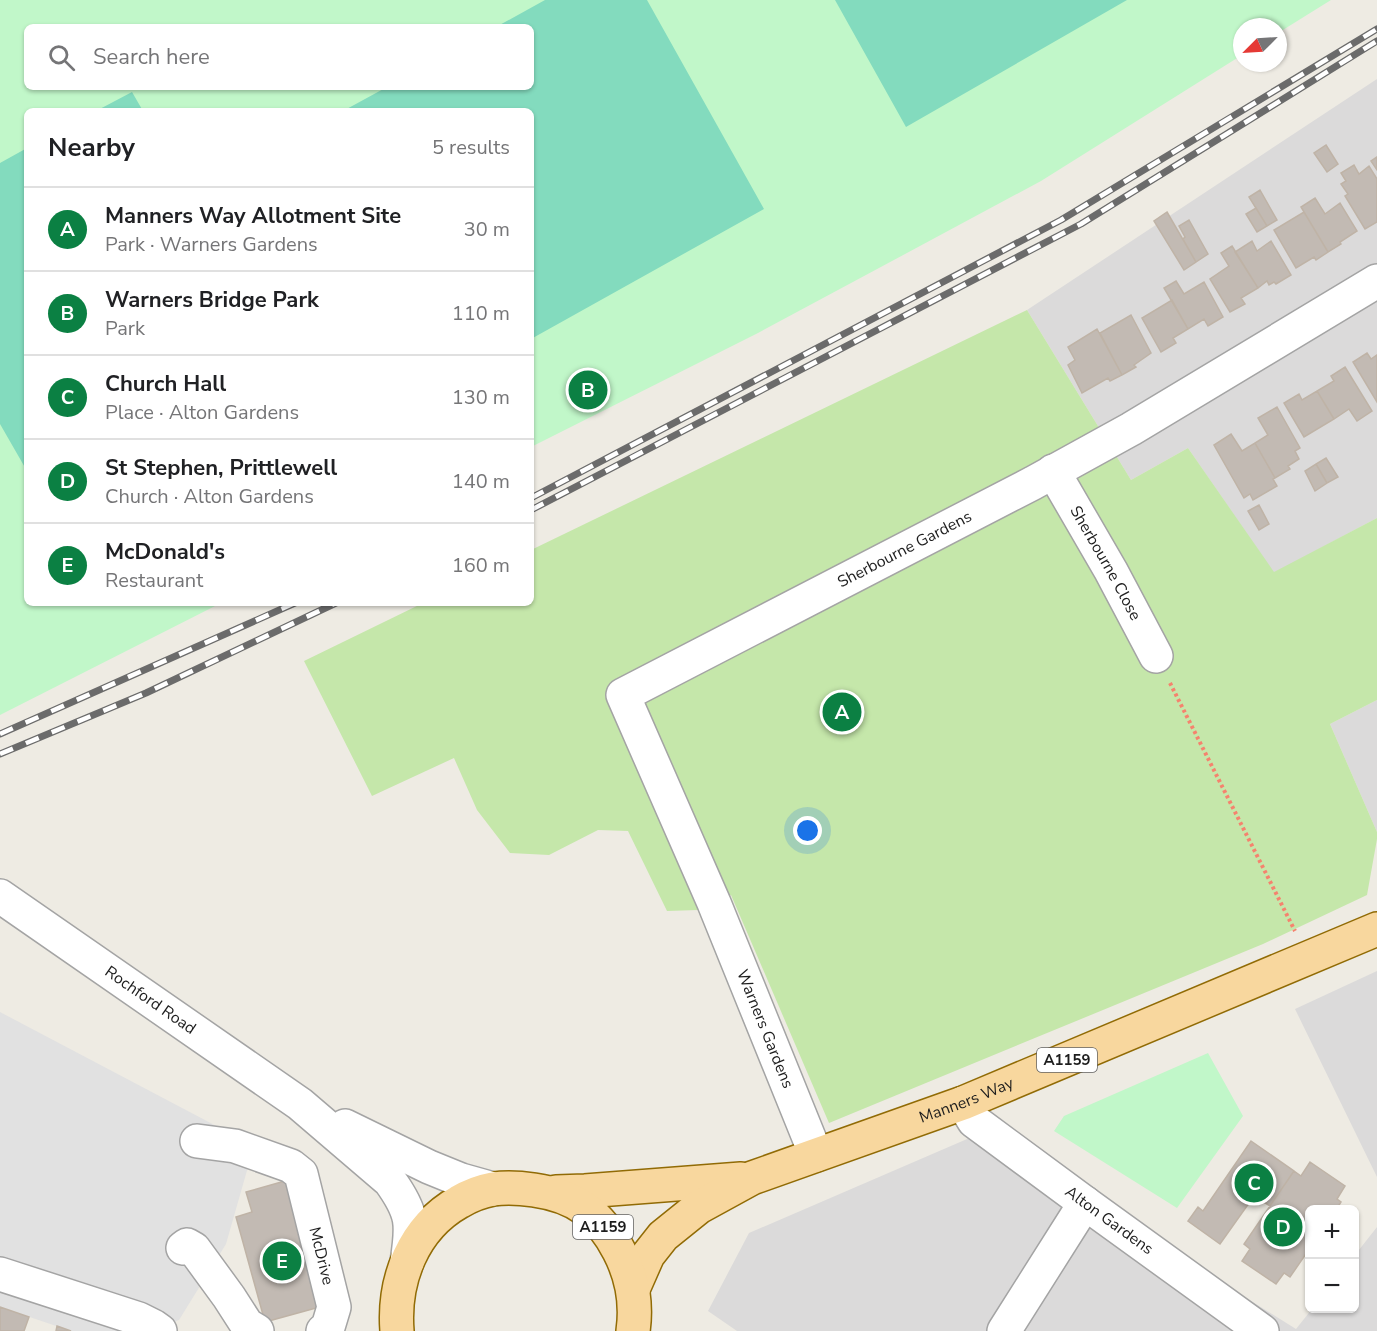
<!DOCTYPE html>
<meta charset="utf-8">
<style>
body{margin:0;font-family:"Nunito Sans",sans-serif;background:#f2f2f2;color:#202124}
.controls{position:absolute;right:18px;bottom:18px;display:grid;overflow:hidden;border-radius:9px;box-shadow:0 2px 4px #0004}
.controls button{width:54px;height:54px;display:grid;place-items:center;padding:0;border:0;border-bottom:2px solid #e0e0e0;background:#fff;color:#202124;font:30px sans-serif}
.compass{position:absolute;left:1233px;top:18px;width:54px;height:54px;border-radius:50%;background:#fff;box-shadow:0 2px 4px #0004;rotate:246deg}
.you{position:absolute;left:808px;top:831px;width:21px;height:21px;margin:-15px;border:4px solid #fff;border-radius:50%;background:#1a73e8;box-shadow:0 0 0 9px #1a73e833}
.badge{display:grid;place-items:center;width:39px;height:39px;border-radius:50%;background:#0b8043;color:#fff;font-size:20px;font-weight:700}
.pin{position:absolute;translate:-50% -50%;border:3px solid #fff;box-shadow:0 2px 6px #0006}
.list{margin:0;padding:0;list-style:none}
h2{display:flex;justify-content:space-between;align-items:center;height:78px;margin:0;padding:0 24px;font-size:26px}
h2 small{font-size:20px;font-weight:400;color:#757577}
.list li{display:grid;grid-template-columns:39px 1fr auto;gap:18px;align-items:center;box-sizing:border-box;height:84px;padding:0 24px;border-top:2px solid #e0e0e0}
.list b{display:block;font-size:22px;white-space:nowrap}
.list p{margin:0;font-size:20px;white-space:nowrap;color:#757577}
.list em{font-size:20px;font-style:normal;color:#757577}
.icon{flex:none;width:33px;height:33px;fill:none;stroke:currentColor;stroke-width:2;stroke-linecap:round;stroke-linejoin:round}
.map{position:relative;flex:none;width:1377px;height:1331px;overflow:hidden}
.search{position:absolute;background:#fff;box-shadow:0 2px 4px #0004;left:24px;top:24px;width:510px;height:66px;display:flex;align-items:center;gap:15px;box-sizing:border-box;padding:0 21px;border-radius:9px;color:#757577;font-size:22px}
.panel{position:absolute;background:#fff;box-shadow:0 2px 4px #0004;left:24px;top:108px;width:510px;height:498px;border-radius:9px}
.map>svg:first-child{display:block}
.residential{fill:#dbdada}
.grass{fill:#c5e7aa}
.park{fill:#c1f7c9;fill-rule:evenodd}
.pitch{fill:#83dbbe}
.parking{fill:#e1e1e1}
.building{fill:#c2bab3;stroke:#bfb3a6;stroke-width:1.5}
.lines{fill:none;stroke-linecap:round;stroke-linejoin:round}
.minor-casing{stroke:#a4a4a4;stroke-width:36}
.major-casing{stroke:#916b05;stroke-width:36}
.path{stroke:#f5836e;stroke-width:4;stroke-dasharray:3 3;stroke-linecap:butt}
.minor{stroke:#fff;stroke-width:33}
.major{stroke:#f8d79e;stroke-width:33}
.rail-casing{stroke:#6b6b6b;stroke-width:7}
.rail{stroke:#fff;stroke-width:4.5;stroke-dasharray:14;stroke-linecap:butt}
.labels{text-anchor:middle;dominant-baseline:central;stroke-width:4.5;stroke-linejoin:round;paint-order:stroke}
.shield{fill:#fff;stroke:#616161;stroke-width:1.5}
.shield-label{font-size:15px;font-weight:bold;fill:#1d1d1d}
.street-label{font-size:16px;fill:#1d1d1d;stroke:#fff}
</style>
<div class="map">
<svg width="1377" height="1331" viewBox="0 0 1377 1331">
<rect width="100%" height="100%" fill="#eeebe3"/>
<path class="residential" d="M1377 79V518L1274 573 1188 448 1131 480 1027 310Z
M1377 700V832L1330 724Z
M1377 971V1177L1295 1009Z
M981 1133 1296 1329 1312 1309 1354 1308 1355 1255 1377 1227V1331H737L708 1311 749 1233Z"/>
<path class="grass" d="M1027 310 1131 480 1188 448 1274 572 1377 518V700L1330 724 1377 832V839L1367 895 1263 944 829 1123 731 895 698 910 667 911 628 831 598 830 549 855 510 853 477 810 454 758 372 796 304 661 423 603H531V550Z"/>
<path class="park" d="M0 0H1331L1278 33V27H1242V55L1041 181 758 333 531 447V111H27V603H221L0 715ZM27 27H531V87H27Z
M1208 1053 1243 1116 1177 1208 1054 1131 1064 1116Z"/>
<path class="pitch" d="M545 0H647L764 209 531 339V111H343L387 87H531V27H496Z
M835 0H1127L906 127Z
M132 92 143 111H96Z
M27 148V471L0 424V163Z"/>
<path class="parking" d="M0 1012 222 1129 248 1167 226 1244 179 1320 151 1331H71L0 1307Z"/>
<path class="building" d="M1326 145 1338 164 1327 172 1314 153Z
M1377 157V170L1371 161Z
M1354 165 1359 174 1369 166 1377 179V222L1365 229 1345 196 1348 194 1341 184 1346 181 1341 173Z
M1260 190 1277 220 1267 226 1249 197Z
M1315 198 1325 214 1340 203 1357 231 1340 242 1341 244 1328 252 1301 207Z
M1256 208 1267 226 1257 232 1246 214Z
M1167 212 1196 262 1184 270 1154 221Z
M1304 212 1328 252 1316 260 1314 257 1296 268 1274 230Z
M1189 220 1208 254 1196 262 1183 239 1185 237 1179 226Z
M1252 241 1257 251 1271 241 1291 275 1276 284 1274 282 1269 285 1267 281 1258 288 1235 252Z
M1232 246 1258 288 1241 298 1245 304 1230 312 1210 279 1229 266 1221 253Z
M1176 281 1184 294 1204 282 1223 317 1208 326 1204 319 1188 329 1164 288Z
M1172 300 1188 329 1173 338 1176 343 1161 352 1142 318Z
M1131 315 1151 353 1134 365 1136 367 1122 375 1100 333Z
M1097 329 1122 375 1110 381 1108 378 1082 393 1068 365 1075 360 1068 347Z
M1367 353 1371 359 1377 355V402L1353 362Z
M1345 367 1372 411 1357 421 1349 409 1334 419 1317 391 1334 381 1331 376Z
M1317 391 1334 419 1304 437 1284 403 1299 394 1302 400Z
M1277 407 1300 448 1295 451 1299 459 1288 466 1290 469 1275 478 1255 443 1268 435 1258 418Z
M1231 434 1242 451 1255 443 1275 478 1273 479 1277 486 1253 500 1250 494 1244 498 1214 445Z
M1326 458 1338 477 1327 483 1316 464Z
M1316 464 1327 483 1315 491 1305 471Z
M1259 505 1269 524 1259 530 1248 511Z
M1251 1141 1294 1171 1270 1206 1254 1196 1220 1244 1188 1221 1198 1207 1203 1211Z
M1310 1162 1345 1186 1337 1199 1341 1202 1336 1210H1310V1248L1290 1277 1284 1273 1276 1284 1242 1261 1250 1249 1244 1244 1294 1171 1301 1176Z
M292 1179 327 1305 265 1322 236 1217 252 1212 246 1192Z
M0 1307 29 1317 24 1331H0Z
M57 1326 71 1331H56Z"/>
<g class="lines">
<defs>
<g id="minor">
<path id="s1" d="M1053 471 1111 571 1156 656"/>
<path id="s2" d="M0 896 300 1104 390 1181C413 1213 413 1224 407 1262"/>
<path id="s3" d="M963 1103 974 1121 1085 1203 1262 1331"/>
<path d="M345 1126 429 1167 461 1180 493 1189"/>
<path id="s4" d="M197 1141 235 1146 291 1166 301 1174 334 1307 328 1327 323 1331"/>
<path id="s5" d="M816 1155 714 903 623 695 1033 483 1131 429 1377 281"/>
<path d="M183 1248 187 1245 194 1249 229 1297 247 1325 257 1331"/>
<path d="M0 1274 139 1319 153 1326 160 1331"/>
<path d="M1004 1331 1085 1203"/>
</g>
<g id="major">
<path d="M556 1192 585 1191 741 1179"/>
<path id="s6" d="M633 1289 648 1255 663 1236 699 1207 752 1178 963 1103 1377 929"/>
<path d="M397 1331C393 1280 413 1228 459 1202 469 1196 482 1191 493 1189 507 1187 521 1188 534 1190 576 1196 600 1214 619 1251 632 1276 637 1303 633 1331"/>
</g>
</defs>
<use href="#minor" class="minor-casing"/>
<use href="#major" class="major-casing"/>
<path class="path" d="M1170 683 1295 931"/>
<use href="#minor" class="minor"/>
<use href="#major" class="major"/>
<defs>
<path id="rail" d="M531 498 1061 220 1377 29
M531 510 1081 224 1377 41
M0 734 295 603
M0 754 146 693 336 603"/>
</defs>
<use href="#rail" class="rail-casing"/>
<use href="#rail" class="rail"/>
</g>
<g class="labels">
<g class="shield">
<rect x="1037" y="1048" width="60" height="24" rx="4.5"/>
<rect x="573" y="1215" width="60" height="24" rx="4.5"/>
</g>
<g class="shield-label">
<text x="1067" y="1060">A1159</text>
<text x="603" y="1227">A1159</text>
</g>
<g class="street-label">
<text stroke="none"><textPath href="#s5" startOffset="816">Sherbourne Gardens</textPath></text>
<text stroke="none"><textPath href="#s1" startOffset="106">Sherbourne Close</textPath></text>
<text stroke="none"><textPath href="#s2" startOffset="183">Rochford Road</textPath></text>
<text transform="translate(765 1029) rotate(68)">Warners Gardens</text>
<text stroke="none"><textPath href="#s6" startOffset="396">Manners Way</textPath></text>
<text stroke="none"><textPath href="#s3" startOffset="189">Alton Gardens</textPath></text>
<text stroke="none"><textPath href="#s4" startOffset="195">McDrive</textPath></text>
</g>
</g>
</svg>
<div class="controls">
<button>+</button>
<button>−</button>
</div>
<svg class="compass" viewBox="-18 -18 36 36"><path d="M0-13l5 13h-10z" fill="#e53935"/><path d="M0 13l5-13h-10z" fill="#757577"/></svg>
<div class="you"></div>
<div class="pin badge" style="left:842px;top:712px">A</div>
<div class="pin badge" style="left:588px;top:390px">B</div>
<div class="pin badge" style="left:1254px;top:1183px">C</div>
<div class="pin badge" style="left:1283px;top:1227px">D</div>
<div class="pin badge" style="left:282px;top:1261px">E</div>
<div class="search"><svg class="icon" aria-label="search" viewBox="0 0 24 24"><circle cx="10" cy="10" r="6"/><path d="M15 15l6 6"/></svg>Search here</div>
<section class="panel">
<h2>Nearby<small>5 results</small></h2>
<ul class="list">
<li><span class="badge">A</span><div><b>Manners Way Allotment Site</b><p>Park · Warners Gardens</p></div><em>30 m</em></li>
<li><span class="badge">B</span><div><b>Warners Bridge Park</b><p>Park</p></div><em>110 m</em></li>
<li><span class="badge">C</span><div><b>Church Hall</b><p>Place · Alton Gardens</p></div><em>130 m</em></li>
<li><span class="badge">D</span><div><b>St Stephen, Prittlewell</b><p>Church · Alton Gardens</p></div><em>140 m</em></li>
<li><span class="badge">E</span><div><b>McDonald's</b><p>Restaurant</p></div><em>160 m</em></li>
</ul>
</section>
</div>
